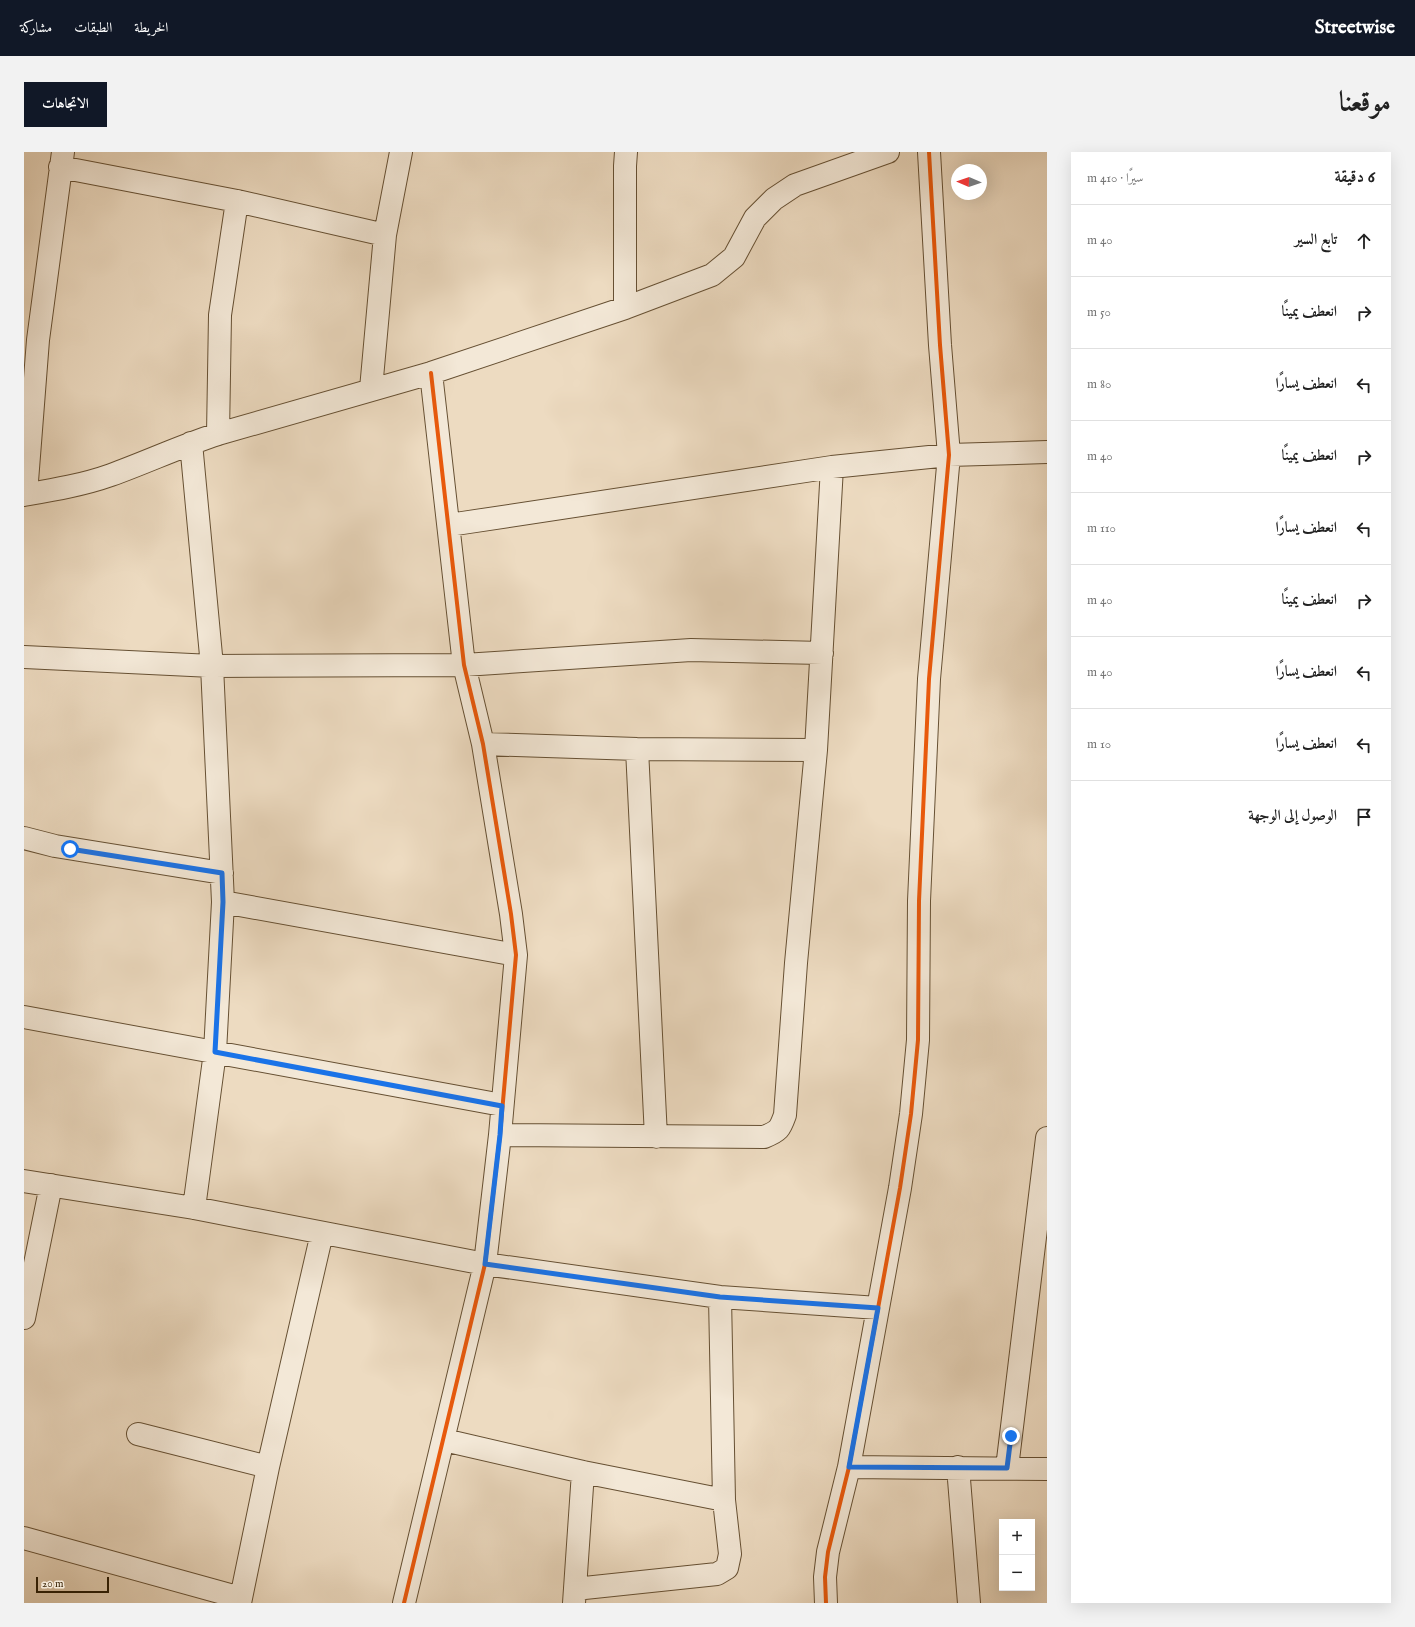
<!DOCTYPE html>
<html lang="ar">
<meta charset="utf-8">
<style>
body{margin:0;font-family:"IM FELL English",Amiri,serif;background:#f2f2f2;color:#222;direction:rtl}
.controls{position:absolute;right:12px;bottom:12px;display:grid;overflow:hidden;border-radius:0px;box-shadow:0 4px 16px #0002}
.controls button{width:36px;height:36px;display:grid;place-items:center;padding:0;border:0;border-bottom:1px solid #e0e0e0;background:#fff;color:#222;font:20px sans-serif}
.compass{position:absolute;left:927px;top:12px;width:36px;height:36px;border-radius:50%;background:#fff;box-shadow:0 4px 16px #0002;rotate:272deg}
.scale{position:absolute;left:12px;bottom:10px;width:73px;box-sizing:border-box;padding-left:4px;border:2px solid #392204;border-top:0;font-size:11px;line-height:14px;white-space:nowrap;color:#392204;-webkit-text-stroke:3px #f3e8d7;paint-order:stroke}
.stop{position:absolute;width:12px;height:12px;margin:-9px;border:3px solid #1a73e8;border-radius:50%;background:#fff}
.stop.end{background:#1a73e8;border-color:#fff;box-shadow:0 1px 4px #0008}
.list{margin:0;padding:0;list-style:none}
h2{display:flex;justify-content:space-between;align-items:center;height:52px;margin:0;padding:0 16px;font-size:17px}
h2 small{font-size:13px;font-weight:400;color:#767676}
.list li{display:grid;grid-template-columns:26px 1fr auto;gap:12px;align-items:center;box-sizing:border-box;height:72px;padding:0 16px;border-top:1px solid #e0e0e0}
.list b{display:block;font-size:15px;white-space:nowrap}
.list em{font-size:13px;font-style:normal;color:#767676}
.icon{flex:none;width:22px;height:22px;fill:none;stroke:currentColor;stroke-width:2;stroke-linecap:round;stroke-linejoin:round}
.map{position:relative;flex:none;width:1023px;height:1451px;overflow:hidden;direction:ltr;border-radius:0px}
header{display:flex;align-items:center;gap:24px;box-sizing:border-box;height:56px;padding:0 20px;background:#111827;color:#fff}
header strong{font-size:19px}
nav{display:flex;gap:22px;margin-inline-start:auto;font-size:14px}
.intro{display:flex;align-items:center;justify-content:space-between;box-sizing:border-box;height:96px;padding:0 24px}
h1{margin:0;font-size:28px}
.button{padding:10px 18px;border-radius:0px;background:#111827;color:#fff;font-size:14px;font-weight:700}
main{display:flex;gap:24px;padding:0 24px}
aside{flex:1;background:#fff;border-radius:0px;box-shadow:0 4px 16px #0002}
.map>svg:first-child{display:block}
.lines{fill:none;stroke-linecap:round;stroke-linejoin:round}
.street-casing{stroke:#665033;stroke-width:24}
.street{stroke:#f3e8d7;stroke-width:22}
.cycleway-casing{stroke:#f3e8d7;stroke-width:6}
.cycleway{stroke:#e8590c;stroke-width:4}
.route{stroke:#1a73e8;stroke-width:5}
</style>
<header>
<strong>Streetwise</strong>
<nav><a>الخريطة</a><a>الطبقات</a><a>مشاركة</a></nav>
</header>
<div class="intro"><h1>موقعنا</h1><a class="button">الاتجاهات</a></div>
<main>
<aside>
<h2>6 دقيقة<small>سيرًا · 410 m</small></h2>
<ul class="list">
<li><svg class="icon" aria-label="ahead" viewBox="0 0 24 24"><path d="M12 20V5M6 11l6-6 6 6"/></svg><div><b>تابع السير</b></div><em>40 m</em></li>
<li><svg class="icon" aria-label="right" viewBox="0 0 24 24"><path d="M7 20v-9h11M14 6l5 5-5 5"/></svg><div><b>انعطف يمينًا</b></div><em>50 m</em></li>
<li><svg class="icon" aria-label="left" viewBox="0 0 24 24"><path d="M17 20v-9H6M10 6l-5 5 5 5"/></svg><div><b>انعطف يسارًا</b></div><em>80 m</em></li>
<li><svg class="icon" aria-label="right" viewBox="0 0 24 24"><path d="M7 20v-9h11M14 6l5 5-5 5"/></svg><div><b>انعطف يمينًا</b></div><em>40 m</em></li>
<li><svg class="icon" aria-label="left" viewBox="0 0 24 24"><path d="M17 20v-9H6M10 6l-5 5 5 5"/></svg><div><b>انعطف يسارًا</b></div><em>110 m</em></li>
<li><svg class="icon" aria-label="right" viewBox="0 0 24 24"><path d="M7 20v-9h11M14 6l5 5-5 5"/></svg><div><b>انعطف يمينًا</b></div><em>40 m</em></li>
<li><svg class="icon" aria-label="left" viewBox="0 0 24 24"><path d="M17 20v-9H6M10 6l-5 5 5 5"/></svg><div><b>انعطف يسارًا</b></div><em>40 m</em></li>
<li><svg class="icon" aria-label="left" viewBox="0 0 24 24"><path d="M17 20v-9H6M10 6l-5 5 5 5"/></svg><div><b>انعطف يسارًا</b></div><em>10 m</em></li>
<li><svg class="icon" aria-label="arrive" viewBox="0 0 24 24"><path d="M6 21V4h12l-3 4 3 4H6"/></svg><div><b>الوصول إلى الوجهة</b></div></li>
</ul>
</aside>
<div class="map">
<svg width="1023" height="1451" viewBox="0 0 1023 1451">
<rect width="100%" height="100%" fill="#eddbc1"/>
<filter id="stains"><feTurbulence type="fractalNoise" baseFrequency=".005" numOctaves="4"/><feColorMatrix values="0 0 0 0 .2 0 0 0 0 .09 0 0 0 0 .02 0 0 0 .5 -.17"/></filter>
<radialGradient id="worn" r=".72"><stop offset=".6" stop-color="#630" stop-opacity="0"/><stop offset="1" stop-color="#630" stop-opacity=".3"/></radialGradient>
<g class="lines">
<defs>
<path id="street" d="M36 15 213 49 361 83
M601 156V14L602 0
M347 237 361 83 377 0
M194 282 196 163 213 49
M167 291 188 514 199 750 191 900 170 1056
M2 342 14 188 39 0
M0 343C29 338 59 333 87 323 123 310 157 294 194 282L407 221 601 156 688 123 710 105 731 66 750 47 771 33 864 0
M425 373 808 315 925 303 1023 300
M0 505 188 514 440 513 667 498 798 501
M459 592 613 597 792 598
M613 597 632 985
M0 686 31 694 198 721
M199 750 492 803
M0 865 478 953
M476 983 740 985C755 979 756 977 761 963L772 811 792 598 808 315
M0 1029 170 1056 461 1112 696 1145 854 1156
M0 1166 27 1033
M114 1282 244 1315
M420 1288 559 1320 700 1348
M825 1315 1023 1317
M934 1315 945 1451
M983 1316 1023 986
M0 1386 217 1446
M551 1437 693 1422 703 1416 706 1402 700 1348 696 1145
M216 1451 244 1315 298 1081
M380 1451 461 1112 476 983 492 803 487 762 459 592 440 513 407 221
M550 1451 559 1320
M802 1451 801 1425 804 1400 825 1315 876 1036 887 962 894 888 895 749 905 527 925 303 916 193 905 0"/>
</defs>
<use href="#street" class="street-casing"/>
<use href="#street" class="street"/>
<defs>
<path id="cycleway" d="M380 1451 461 1112 476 983 492 803 487 762 459 592 440 513 407 221
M802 1451 801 1425 804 1400 825 1315 876 1036 887 962 894 888 895 749 905 527 925 303 916 193 905 0"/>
</defs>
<use href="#cycleway" class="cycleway-casing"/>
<use href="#cycleway" class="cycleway"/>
</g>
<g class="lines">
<path class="route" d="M46 697 198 721 199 750 191 900 478 954 476 983 461 1112 696 1145 854 1156 825 1315 983 1316 987 1284"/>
</g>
<rect width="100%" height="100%" filter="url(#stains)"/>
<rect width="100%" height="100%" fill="url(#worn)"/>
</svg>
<div class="controls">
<button>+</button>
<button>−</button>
</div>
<svg class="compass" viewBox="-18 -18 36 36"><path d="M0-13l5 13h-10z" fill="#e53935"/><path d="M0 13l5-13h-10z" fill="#767676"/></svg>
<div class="scale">20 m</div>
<div class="stop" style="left:46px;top:697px"></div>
<div class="stop end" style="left:987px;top:1284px"></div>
</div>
</main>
